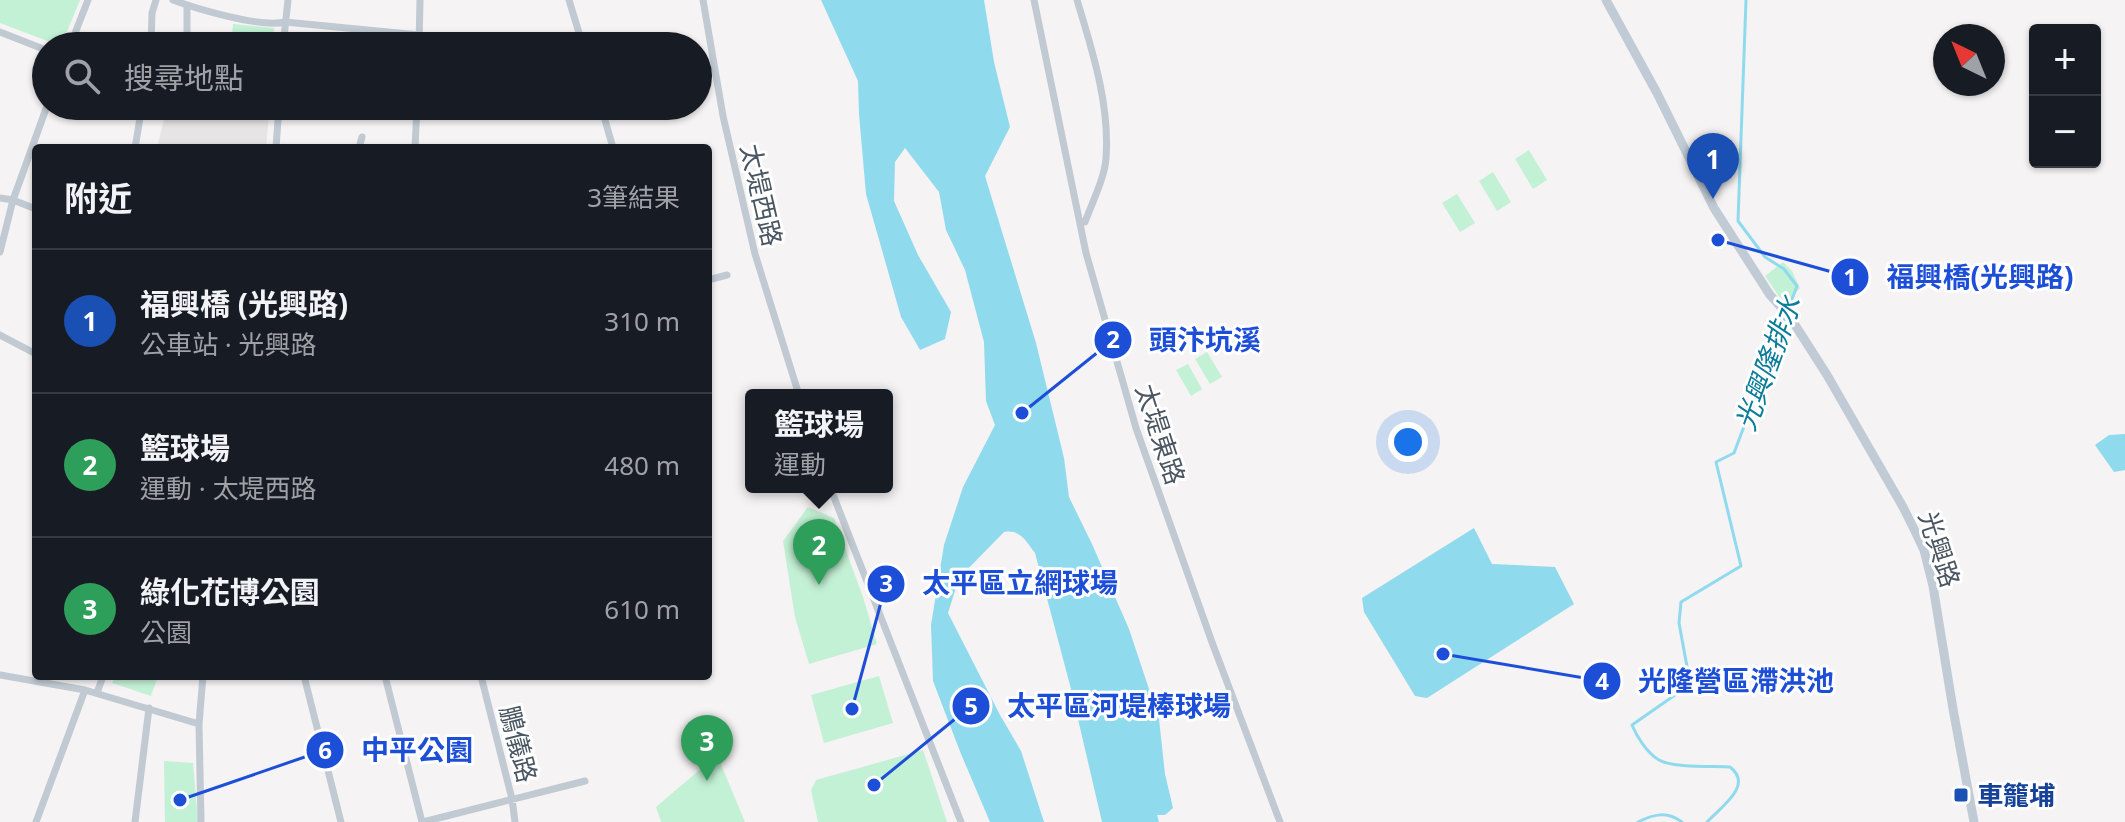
<!DOCTYPE html>
<html lang="zh-TW">
<meta charset="utf-8">
<style>
body{margin:0;font-family:"Noto Sans","Noto Sans TC",sans-serif;background:#242831;color:#f1f3f6}
.controls{position:absolute;right:24px;top:24px;display:grid;overflow:hidden;border-radius:8px;box-shadow:0 2px 6px #0004}
.controls button{width:72px;height:72px;display:grid;place-items:center;padding:0;border:0;border-bottom:2px solid #363941;background:#171b24;color:#f1f3f6;font:40px sans-serif}
.compass{position:absolute;left:1933px;top:24px;width:72px;height:72px;border-radius:50%;background:#171b24;box-shadow:0 2px 6px #0004;rotate:317deg}
.you{position:absolute;left:1408px;top:442px;width:28px;height:28px;margin:-20px;border:6px solid #fff;border-radius:50%;background:#1a73e8;box-shadow:0 0 0 12px #1a73e833}
.badge{display:grid;place-items:center;width:52px;height:52px;border-radius:50%;background:#0b8043;color:#fff;font-size:26px;font-weight:700}
.pin{position:absolute;translate:-50% -66px;filter:drop-shadow(0 2px 4px #0008)}
.pin::after{content:'';position:absolute;top:42px;width:28px;height:24px;background:inherit;clip-path:polygon(0 0,100% 0,50% 100%)}
.popup{position:absolute;left:745px;top:389px;width:148px;height:104px;box-sizing:border-box;display:grid;place-content:center;border-radius:8px;background:#171b24;filter:drop-shadow(0 2px 6px #0005);font-size:26px;white-space:nowrap;color:#9ea1a6}
.popup b{font-size:30px;color:#f1f3f6}
.popup::after{content:'';position:absolute;left:50%;top:100%;margin-left:-16px;border:16px solid transparent;border-top-color:#171b24}
.list{margin:0;padding:0;list-style:none}
h2{display:flex;justify-content:space-between;align-items:center;height:104px;margin:0;padding:0 32px;font-size:34px}
h2 small{font-size:26px;font-weight:400;color:#9ea1a6}
.list li{display:grid;grid-template-columns:52px 1fr auto;gap:24px;align-items:center;box-sizing:border-box;height:144px;padding:0 32px;border-top:2px solid #363941}
.list b{display:block;font-size:30px;white-space:nowrap}
.list p{margin:0;font-size:26px;white-space:nowrap;color:#9ea1a6}
.list em{font-size:26px;font-style:normal;color:#9ea1a6}
.icon{flex:none;width:44px;height:44px;fill:none;stroke:currentColor;stroke-width:2;stroke-linecap:round;stroke-linejoin:round}
.map{position:relative;flex:none;width:2125px;height:822px;overflow:hidden}
.search{position:absolute;background:#171b24;box-shadow:0 2px 6px #0004;left:32px;top:32px;width:680px;height:88px;display:flex;align-items:center;gap:20px;box-sizing:border-box;padding:0 28px;border-radius:44px;color:#9ea1a6;font-size:30px}
.panel{position:absolute;background:#171b24;box-shadow:0 2px 6px #0004;left:32px;top:144px;width:680px;height:536px;border-radius:8px}
.map>svg:first-child{display:block}
.education{fill:#e6e4e5}
.green{fill:#c3f1d5}
.water{fill:#90daee}
.lines{fill:none;stroke-linecap:round;stroke-linejoin:round}
.stream{stroke:#90daee;stroke-width:3}
.street{stroke:#c1cad2;stroke-width:7}
.secondary{stroke:#c1cbd6;stroke-width:9}
.transit-dot{fill:#1a4fb4;stroke:#fff;stroke-width:3}
.labels{text-anchor:middle;dominant-baseline:central;stroke-width:6;stroke-linejoin:round;paint-order:stroke}
.street-label{font-size:26px;fill:#4a5661;stroke:#fff}
.transit-label{font-size:26px;font-weight:bold;fill:#164399;stroke:#fff;text-anchor:start}
.water-label{font-size:28px;font-style:italic;fill:#0c7c9b;stroke:#fff}
.leader{fill:none;stroke:#1d4ed8;stroke-width:3}
.callout-dot{fill:#1d4ed8;stroke:#fff;stroke-width:3}
.mark-label{font-size:24px;text-anchor:middle;font-weight:bold;fill:#fff}
.callout-label{font-size:28px;text-anchor:middle;font-weight:bold;fill:#1d4ed8;stroke:#fff;stroke-width:6;stroke-linejoin:round;paint-order:stroke}
</style>
<div class="map">
<svg width="2125" height="822" viewBox="0 0 2125 822">
<rect width="100%" height="100%" fill="#f5f3f3"/>
<path class="education" d="M167 106H209L269 114 266 148H157Z"/>
<path class="green" d="M0 0H80L61 46 0 23Z
M233 24 274 28 272 46H231Z
M1529 150 1547 180 1533 189 1515 159Z
M1493 172 1511 202 1497 211 1479 181Z
M1457 194 1475 223 1460 232 1442 203Z
M1783 262 1792 271 1800 288 1791 298 1782 301 1765 276Z
M1207 352 1222 377 1210 384 1195 359Z
M1188 364 1202 389 1191 396 1176 370Z
M808 507 834 518 863 597 877 644 809 664 795 617 783 541Z
M115 676H158L151 696 112 683Z
M879 676 893 723 824 743 811 695Z
M923 750 947 822H818L811 790 816 780Z
M717 755 745 822H661L656 807Z
M164 761 193 763 198 822H165Z"/>
<path class="water" d="M821 0H984L994 62 1010 127 985 176 1036 343 1064 458 1069 497 1092 544 1129 629 1159 719 1165 774 1173 808 1165 815H1157L1159 822H1102L1071 689 1035 553C1026 541 1020 529 1004 532L959 578 948 613 1000 715 1021 751 1044 822H990L961 754 933 681 931 625 944 545 963 487 995 425 986 401 984 342 965 270 946 230 939 192 905 148 895 162 894 201 918 255 951 312 945 339 920 350 901 317 866 194 859 114 858 81Z
M2125 434V470L2114 472 2095 445 2109 435Z
M1474 528 1492 564 1555 567 1574 604 1427 698 1415 696 1364 612 1362 598Z"/>
<g class="lines">
<path class="stream" d="M1746 0 1738 221 1765 257 1784 269 1797 286 1788 310
M1638 822C1654 814 1667 811 1682 822
M1707 822C1721 807 1754 785 1730 767 1713 766 1673 768 1659 760 1647 753 1637 737 1632 725L1685 688 1688 672 1679 623 1681 602 1741 566 1716 462 1734 453 1785 318"/>
<path class="street" d="M173 0C197 9 261 28 285 22L419 35
M569 0 583 46
M703 0 723 116 755 254 799 395
M1034 0 1086 253 1136 428 1213 645 1280 822
M1077 0C1092 50 1110 104 1106 158 1105 177 1092 203 1085 222
M0 32 46 50
M70 46 88 0
M151 46 152 13 156 0
M187 46V5
M283 46 288 0
M419 46 420 0
M601 106 613 148
M135 148 142 106
M276 148 279 106
M359 148 362 137
M415 148 417 106
M0 198 13 200 36 209
M0 252 13 200 47 106
M708 280 727 275
M0 335 36 354
M830 487 961 822
M0 675 85 690 199 724
M304 676 341 822
M385 676 422 822
M481 676 512 799 515 822
M97 693 103 676
M36 822 85 690
M135 822 149 708
M201 822 199 724 203 676
M423 822 585 781"/>
<path class="secondary" d="M1606 0 1657 93 1714 208 1770 295 1790 317 1827 375 1903 507 1915 531 1924 550 1933 586 1953 709 1974 822"/>
</g>
<rect class="transit-dot" x="1953" y="787" width="16" height="16" rx="4"/>
<g class="labels">
<g class="street-label">
<text transform="translate(762 195) rotate(77)">太堤西路</text>
<text transform="translate(1161 434) rotate(72)">太堤東路</text>
<text transform="translate(1940 549) rotate(72)">光興路</text>
<text transform="translate(519 744) rotate(76)">鵬儀路</text>
</g>
<g class="transit-label">
<text x="1977" y="795">車籠埔</text>
</g>
<g class="water-label">
<text transform="translate(1767 363) rotate(-70)">光興隆排水</text>
</g>
</g>
<path class="leader" d="M1718 240L1850 277M1022 413L1113 340M852 709L886 584M1443 654L1602 681M874 785L971 706M180 800L325 750"/>
<g class="callout-dot">
<circle cx="1718" cy="240" r="8"/>
<circle cx="1022" cy="413" r="8"/>
<circle cx="852" cy="709" r="8"/>
<circle cx="1443" cy="654" r="8"/>
<circle cx="874" cy="785" r="8"/>
<circle cx="180" cy="800" r="8"/>
<circle cx="1850" cy="277" r="20"/>
<circle cx="1113" cy="340" r="20"/>
<circle cx="886" cy="584" r="20"/>
<circle cx="1602" cy="681" r="20"/>
<circle cx="971" cy="706" r="20"/>
<circle cx="325" cy="750" r="20"/>
</g>
<g class="mark-label">
<text x="1850" y="286">1</text>
<text x="1113" y="348">2</text>
<text x="886" y="592">3</text>
<text x="1602" y="690">4</text>
<text x="971" y="715">5</text>
<text x="325" y="759">6</text>
</g>
<g class="callout-label">
<text x="1980" y="287">福興橋(光興路)</text>
<text x="1205" y="350">頭汴坑溪</text>
<text x="1020" y="593">太平區立網球場</text>
<text x="1736" y="691">光隆營區滯洪池</text>
<text x="1119" y="716">太平區河堤棒球場</text>
<text x="417" y="760">中平公園</text>
</g>
</svg>
<div class="controls">
<button>+</button>
<button>−</button>
</div>
<svg class="compass" viewBox="-18 -18 36 36"><path d="M0-13l5 13h-10z" fill="#e53935"/><path d="M0 13l5-13h-10z" fill="#9ea1a6"/></svg>
<div class="you"></div>
<div class="pin badge" style="left:1713px;top:199px;background:#1a4fb4">1</div>
<div class="pin badge" style="left:819px;top:585px;background:#2e9e5b">2</div>
<div class="popup"><b>籃球場</b>運動</div>
<div class="pin badge" style="left:707px;top:781px;background:#2e9e5b">3</div>
<div class="search"><svg class="icon" aria-label="search" viewBox="0 0 24 24"><circle cx="10" cy="10" r="6"/><path d="M15 15l6 6"/></svg>搜尋地點</div>
<section class="panel">
<h2>附近<small>3筆結果</small></h2>
<ul class="list">
<li><span class="badge" style="background:#1a4fb4">1</span><div><b>福興橋 (光興路)</b><p>公車站 · 光興路</p></div><em>310 m</em></li>
<li><span class="badge" style="background:#2e9e5b">2</span><div><b>籃球場</b><p>運動 · 太堤西路</p></div><em>480 m</em></li>
<li><span class="badge" style="background:#2e9e5b">3</span><div><b>綠化花博公園</b><p>公園</p></div><em>610 m</em></li>
</ul>
</section>
</div>
